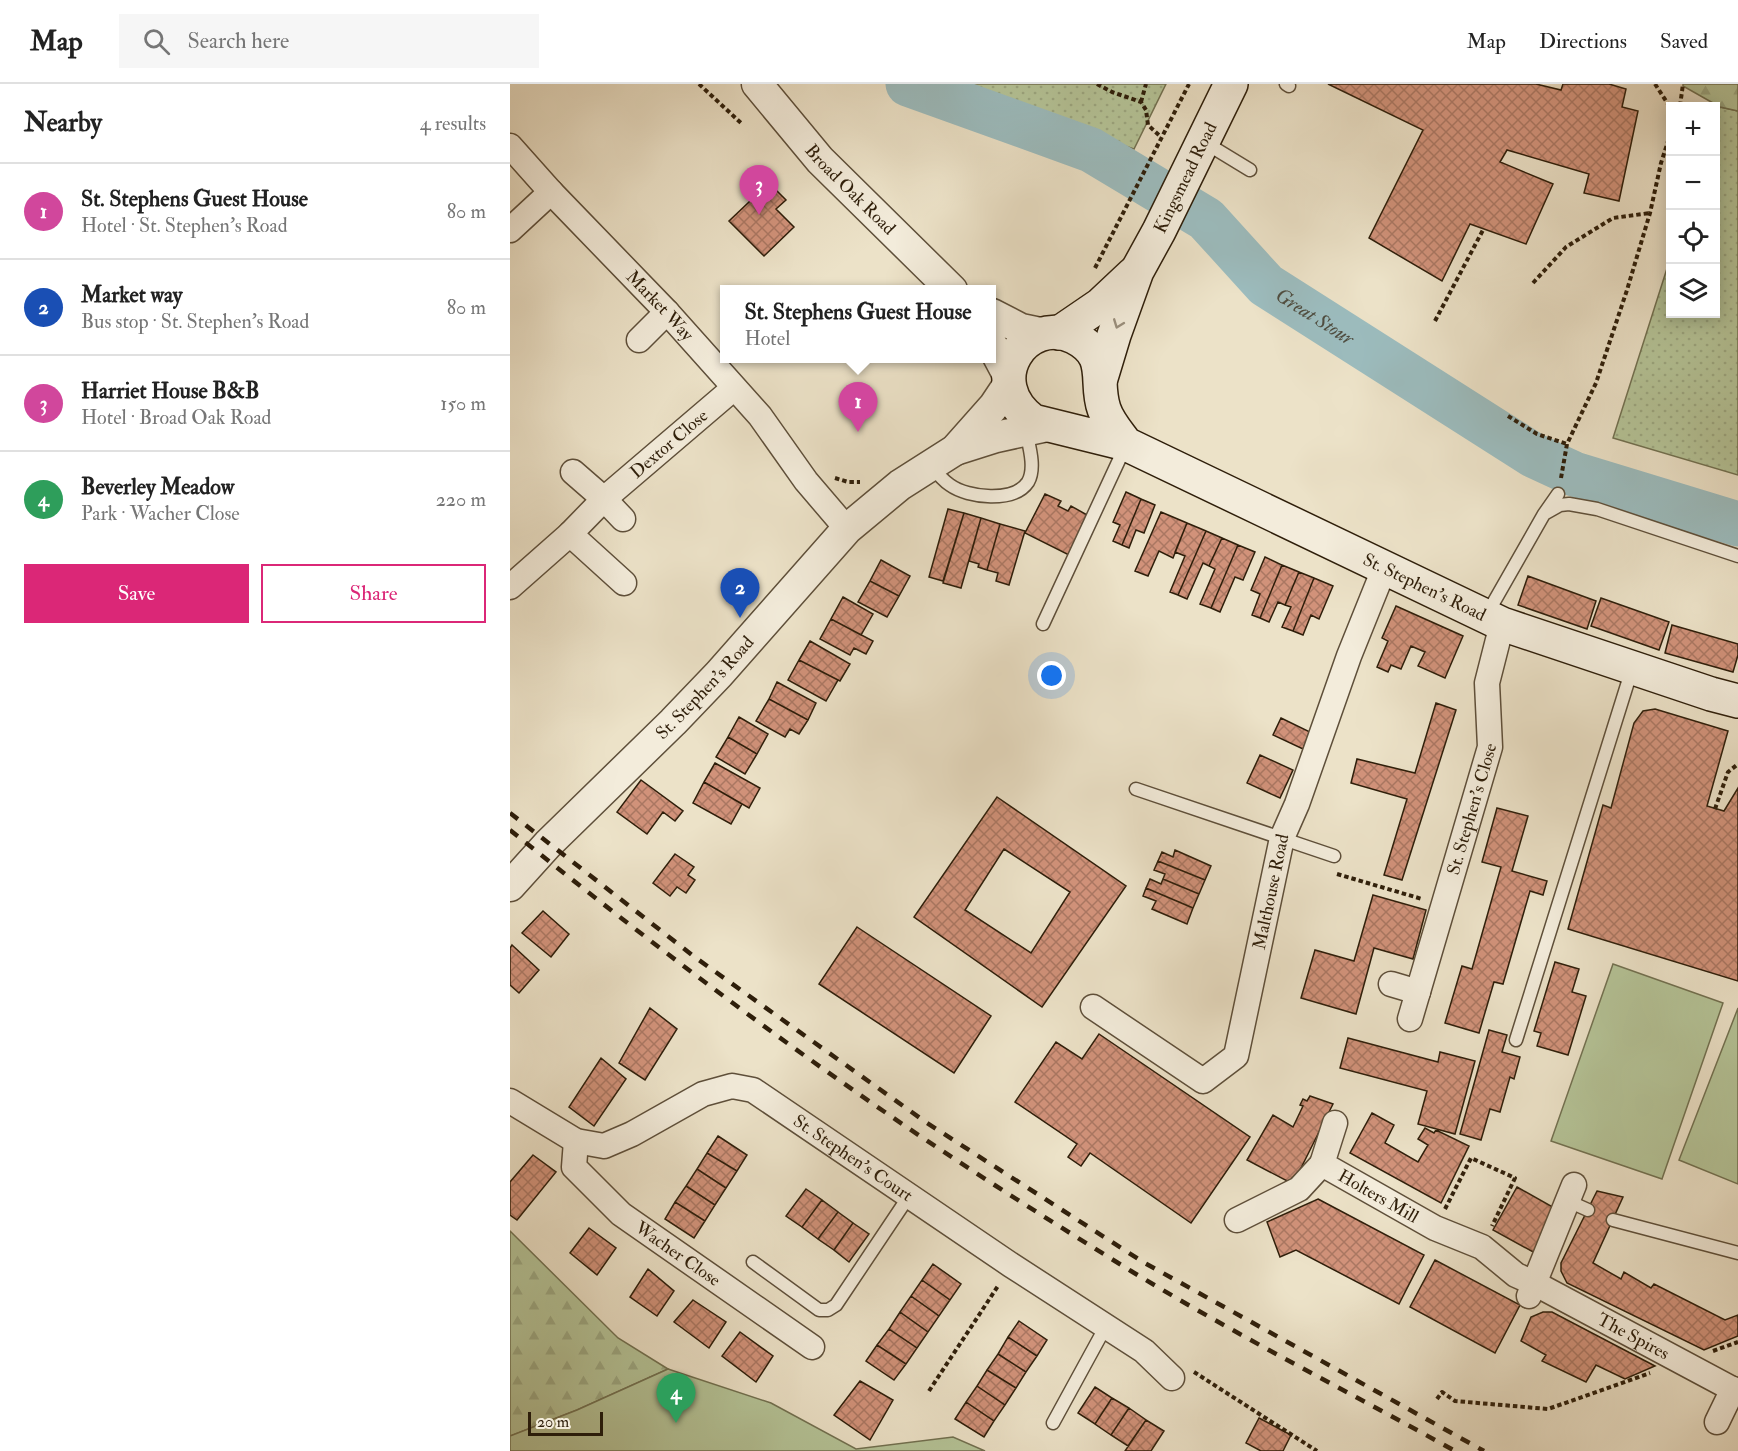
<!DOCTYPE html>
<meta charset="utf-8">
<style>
body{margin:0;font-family:"IM FELL Double Pica",serif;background:#f6f6f6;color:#222}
.controls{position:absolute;right:18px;top:18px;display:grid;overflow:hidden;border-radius:0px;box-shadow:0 3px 15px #0003}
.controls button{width:54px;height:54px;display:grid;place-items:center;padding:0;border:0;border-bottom:2px solid #e0e0e0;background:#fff;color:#222;font:30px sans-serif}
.scale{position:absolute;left:18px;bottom:15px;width:75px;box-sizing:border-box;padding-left:6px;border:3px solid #2e1e0a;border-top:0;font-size:16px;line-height:21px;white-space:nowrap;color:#2e1e0a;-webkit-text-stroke:4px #f3ecdb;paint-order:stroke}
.you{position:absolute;left:542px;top:592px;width:21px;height:21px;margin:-15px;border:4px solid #fff;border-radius:50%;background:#1a73e8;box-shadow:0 0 0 9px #1a73e833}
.badge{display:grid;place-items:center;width:39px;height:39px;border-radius:50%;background:#db2777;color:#fff;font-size:20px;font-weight:700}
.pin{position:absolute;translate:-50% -50px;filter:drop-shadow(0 2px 3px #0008)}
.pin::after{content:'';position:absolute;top:32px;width:21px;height:18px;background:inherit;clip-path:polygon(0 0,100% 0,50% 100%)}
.popup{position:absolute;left:210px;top:201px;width:276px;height:78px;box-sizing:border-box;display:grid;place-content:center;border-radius:0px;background:#fff;filter:drop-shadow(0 2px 4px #0005);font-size:20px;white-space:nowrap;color:#767676}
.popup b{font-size:22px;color:#222}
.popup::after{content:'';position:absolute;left:50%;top:100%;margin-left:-12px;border:12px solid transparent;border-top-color:#fff}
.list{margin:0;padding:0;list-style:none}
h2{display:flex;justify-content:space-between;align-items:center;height:78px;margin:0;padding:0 24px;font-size:26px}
h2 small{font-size:20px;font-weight:400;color:#767676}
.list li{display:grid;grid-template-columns:39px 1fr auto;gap:18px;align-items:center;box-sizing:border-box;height:96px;padding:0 24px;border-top:2px solid #e0e0e0}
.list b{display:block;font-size:22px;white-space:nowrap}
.list p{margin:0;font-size:20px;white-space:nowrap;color:#767676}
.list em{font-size:20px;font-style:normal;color:#767676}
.actions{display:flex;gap:12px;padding:18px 24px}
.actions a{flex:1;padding:14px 0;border:2px solid #db2777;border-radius:0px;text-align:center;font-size:21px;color:#db2777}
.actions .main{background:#db2777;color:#fff}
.icon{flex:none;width:33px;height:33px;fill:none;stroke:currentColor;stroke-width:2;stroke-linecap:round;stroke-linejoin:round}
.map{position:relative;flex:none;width:1228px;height:1367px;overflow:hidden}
header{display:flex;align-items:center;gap:36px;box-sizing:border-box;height:84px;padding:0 30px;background:#fff;border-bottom:2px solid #e0e0e0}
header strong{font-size:28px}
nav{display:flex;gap:33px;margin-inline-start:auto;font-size:21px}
.search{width:420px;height:54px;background:#f6f6f6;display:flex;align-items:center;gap:15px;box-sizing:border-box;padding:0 21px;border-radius:0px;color:#767676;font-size:22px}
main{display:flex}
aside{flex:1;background:#fff}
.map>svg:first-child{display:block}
.grass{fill:url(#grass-dots);stroke:#727151;stroke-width:1.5}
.forest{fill:url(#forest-firs);stroke:#727151;stroke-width:1.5}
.green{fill:#b5c498;stroke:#727151;stroke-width:1.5}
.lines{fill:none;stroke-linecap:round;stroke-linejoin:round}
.river{stroke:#9cbcbe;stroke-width:45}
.building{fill:url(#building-cross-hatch);stroke:#2e1e0a;stroke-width:1.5;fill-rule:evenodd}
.service-casing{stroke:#5e4f3a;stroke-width:15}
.minor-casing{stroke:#5e4f3a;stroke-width:27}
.tertiary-casing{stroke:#5e4f3a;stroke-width:33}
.secondary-casing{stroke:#2e1e0a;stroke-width:36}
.path{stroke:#2e1e0a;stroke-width:4;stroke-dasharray:4.5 3;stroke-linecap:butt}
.service{stroke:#f3ecdb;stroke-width:12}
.minor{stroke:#f3ecdb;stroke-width:24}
.tertiary{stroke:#f3ecdb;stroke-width:30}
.secondary{stroke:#f3ecdb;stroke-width:33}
.rail{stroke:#2e1e0a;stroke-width:4.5;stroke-dasharray:10 10;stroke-linecap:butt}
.oneway{stroke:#9a8f7d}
.labels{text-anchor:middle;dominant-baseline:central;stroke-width:6;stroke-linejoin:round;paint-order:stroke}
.street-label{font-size:18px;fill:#2e1e0a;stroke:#f3ecdb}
.water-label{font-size:20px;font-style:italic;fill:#4f4d40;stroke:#f3ecdb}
</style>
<header>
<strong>Map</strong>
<div class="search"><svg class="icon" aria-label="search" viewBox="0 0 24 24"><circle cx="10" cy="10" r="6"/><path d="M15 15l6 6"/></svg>Search here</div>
<nav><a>Map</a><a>Directions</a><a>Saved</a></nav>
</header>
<main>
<aside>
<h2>Nearby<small>4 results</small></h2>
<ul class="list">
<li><span class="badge" style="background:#d1479c">1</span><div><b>St. Stephens Guest House</b><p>Hotel · St. Stephen's Road</p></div><em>80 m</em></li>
<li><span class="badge" style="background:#1a4fb4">2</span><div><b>Market way</b><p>Bus stop · St. Stephen's Road</p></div><em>80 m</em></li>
<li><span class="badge" style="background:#d1479c">3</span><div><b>Harriet House B&amp;B</b><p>Hotel · Broad Oak Road</p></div><em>150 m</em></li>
<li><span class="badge" style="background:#2e9e5b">4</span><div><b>Beverley Meadow</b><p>Park · Wacher Close</p></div><em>220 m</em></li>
</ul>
<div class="actions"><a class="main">Save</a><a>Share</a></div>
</aside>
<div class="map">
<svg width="1228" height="1367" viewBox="0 0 1228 1367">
<defs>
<pattern id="grass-dots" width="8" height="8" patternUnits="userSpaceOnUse" patternTransform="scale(1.5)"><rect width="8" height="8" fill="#b5c498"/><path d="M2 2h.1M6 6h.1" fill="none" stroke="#9ca882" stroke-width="1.8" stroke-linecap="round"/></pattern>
<pattern id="forest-firs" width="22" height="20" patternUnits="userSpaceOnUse" patternTransform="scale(1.5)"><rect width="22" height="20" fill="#b5c498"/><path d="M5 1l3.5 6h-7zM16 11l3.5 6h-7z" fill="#9ca882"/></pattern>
<pattern id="building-cross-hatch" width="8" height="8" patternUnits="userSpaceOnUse" patternTransform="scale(1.5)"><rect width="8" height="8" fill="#d1927a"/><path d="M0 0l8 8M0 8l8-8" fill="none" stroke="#aa7762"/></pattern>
</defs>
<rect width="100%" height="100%" fill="#ece2c8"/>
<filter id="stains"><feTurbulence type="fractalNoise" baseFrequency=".00333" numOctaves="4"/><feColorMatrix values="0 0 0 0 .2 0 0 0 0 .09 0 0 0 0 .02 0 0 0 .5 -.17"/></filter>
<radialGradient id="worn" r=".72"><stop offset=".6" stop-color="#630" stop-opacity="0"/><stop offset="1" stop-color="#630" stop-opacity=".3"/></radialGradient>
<path class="grass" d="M454 0H656L624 65 541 37Z
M1210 23 1228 27V391L1103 354 1160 175V230H1206V36Z"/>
<path class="forest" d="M1173 0H1228V27L1210 23 1173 2Z
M0 1147 108 1254 158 1285 67 1326 0 1352Z"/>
<path class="green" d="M1103 880 1213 919 1152 1095 1041 1057Z
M1228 924V1100L1169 1076Z
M158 1285 261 1319 346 1365 443 1353 475 1367H0V1352L67 1326Z"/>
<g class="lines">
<path class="river" id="s1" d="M398 0 581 66 696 135 756 201 1023 371 1064 390 1228 440"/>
</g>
<path class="building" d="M818 0H1026L1051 6 1053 0H1099L1116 5 1112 23 1128 27 1109 117 1074 109 1079 90 997 66 990 78 1043 100 1016 160 960 140 932 197 859 154 913 46Z
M259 99 276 116 266 125 284 143 254 172 219 137Z
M616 408 631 415 612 461 603 457 610 441 603 438Z
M535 410 551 417 548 422 558 427 561 422 579 432 559 471 515 449Z
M631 415 645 421 634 449 626 446 619 464 612 461Z
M438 425 454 429 433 497 419 493Z
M651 428 677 439 663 474 649 467 638 492 625 487Z
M454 429 471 434 451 504 433 499Z
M471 434 490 440 477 486 468 483 469 480 459 477Z
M677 439 696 447 668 511 660 508 675 472 665 468Z
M490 440 515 447 499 501 486 497 488 489 477 486Z
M696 447 712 454 699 482 693 479 677 515 668 511Z
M712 454 728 461 701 524 690 520 705 485 699 482Z
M728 461 745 468 733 496 725 493 710 528 701 524Z
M755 473 772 481 750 534 742 531 750 510 741 506Z
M371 476 400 492 389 512 360 497Z
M772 481 789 488 775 521 768 518 759 538 750 534Z
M789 488 804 494 783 547 772 543 781 523 775 521Z
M1018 492 1086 517 1077 545 1008 521Z
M804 494 823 502 809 535 801 531 793 551 783 547Z
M360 497 389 512 377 533 348 518Z
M333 513 363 530 351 551 321 535Z
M1091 514 1159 538 1149 566 1081 542Z
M886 522 953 552 935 594 908 582 915 568 901 562 891 585 881 581 878 588 867 583 878 557 872 554Z
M321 535 363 557 356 570 344 564 340 571 310 555Z
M1162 541 1228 560V571L1223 588 1155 569Z
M300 557 340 580 330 597 289 576Z
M289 576 328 596 316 617 278 596Z
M267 598 306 619 298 636 259 615Z
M259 615 298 636 289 650 280 645 275 653 246 637Z
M926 619 946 626 892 796 874 791 897 715 841 699 847 675 905 689Z
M1145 625 1218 647 1197 722 1214 727 1228 704V897L1058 845 1093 721 1101 724 1124 639 1133 627Z
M229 633 258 650 247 670 218 653Z
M771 634 800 648 793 665 763 651Z
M218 653 247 670 235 690 206 673Z
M750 671 783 686 770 714 737 699Z
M205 679 250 704 239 724 194 698Z
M131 696 173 727 165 737 153 728 137 750 107 728Z
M194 698 232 720 221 740 183 719Z
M487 713 616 802 532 923 404 833ZM494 765 560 808 521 869 455 826Z
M987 724 1018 732 1002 787 1037 797 1033 811 1020 807 993 900 984 898 969 949 935 939 952 882 962 885 991 783 972 778Z
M665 766 701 782 695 796 648 777 652 768 663 773Z
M165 770 184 783 178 791 185 796 176 809 167 803 160 812 143 799Z
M648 777 695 796 689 810 653 795 655 790 644 786Z
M640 795 651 800 653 795 689 810 683 824 636 804Z
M636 804 683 824 677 840 642 825 646 817 633 812Z
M863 811 916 826 903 875 864 864 846 930 791 914 805 866 844 877Z
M33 827 59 850 41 873 12 849Z
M347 843 481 932 444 989 309 900Z
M2 861 29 886 9 909 0 901V864Z
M1045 878 1069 885 1062 908 1076 912 1058 971 1027 962 1031 949 1024 947Z
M140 924 167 945 135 996 109 979Z
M979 946 997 951 992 968 1010 973 1004 995 1000 993 990 1028 980 1025 971 1056 950 1050Z
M589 950 740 1053 681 1139 580 1069 571 1082 558 1073 567 1060 505 1018 546 958 572 975Z
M838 954 928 978 930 968 965 977 945 1050 908 1040 917 1007 830 984Z
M91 974 116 995 84 1042 59 1023Z
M800 1012 823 1020 783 1100 737 1076 763 1031 783 1043 793 1022 790 1021 793 1015 797 1017Z
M862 1029 884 1041 875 1059 908 1078 918 1061 908 1055 915 1044 924 1049 926 1046 959 1062 931 1119 840 1069Z
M208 1052 237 1071 227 1087 197 1069Z
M197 1069 227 1087 216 1104 187 1085Z
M23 1071 46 1088 7 1136 0 1131V1098Z
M187 1085 216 1104 205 1121 176 1102Z
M176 1102 205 1121 195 1137 165 1118Z
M1007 1103 1048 1126 1025 1169 983 1146Z
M296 1105 312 1116 292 1143 276 1132Z
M1087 1107 1113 1113 1083 1179 1111 1195 1114 1188 1141 1204 1144 1200 1215 1236 1228 1231V1252L1194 1266 1057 1199 1051 1187V1179Z
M808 1115 914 1171 889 1220 786 1166 770 1173 757 1138Z
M312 1116 328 1128 308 1155 292 1143Z
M165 1118 195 1137 184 1154 155 1135Z
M328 1128 343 1139 324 1166 308 1155Z
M343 1139 359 1150 339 1178 324 1166Z
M79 1144 106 1164 87 1191 60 1169Z
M925 1176 1010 1221 985 1269 900 1223Z
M423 1180 451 1200 440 1216 412 1196Z
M138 1185 164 1207 147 1232 120 1213Z
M412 1196 440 1216 429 1232 401 1212Z
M401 1212 429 1232 418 1248 390 1228Z
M183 1216 216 1238 199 1264 164 1238Z
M390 1228 418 1248 407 1264 379 1245Z
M1033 1228H1042L1145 1282 1115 1295 1086 1281 1076 1298 1032 1277 1036 1271 1011 1257 1021 1233Z
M509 1237 537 1256 527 1272 498 1253Z
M379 1245 407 1264 396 1280 367 1261Z
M230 1248 263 1272 246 1298 212 1272Z
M498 1253 527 1272 516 1288 488 1270Z
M367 1261 396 1280 384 1296 356 1277Z
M488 1270 516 1288 506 1304 477 1286Z
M477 1286 506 1304 495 1321 467 1302Z
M350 1297 383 1316 360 1356 324 1331Z
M467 1302 495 1321 484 1337 456 1318Z
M585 1303 602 1314 585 1340 568 1329Z
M602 1314 619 1324 601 1351 585 1340Z
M456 1318 484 1337 474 1353 445 1335Z
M619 1324 636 1336 618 1362 601 1351Z
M749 1334 781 1351 773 1367H751L736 1359Z
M636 1336 654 1347 641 1367H615Z"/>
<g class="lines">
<defs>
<path id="service" d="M776 0 779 2
M694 58 740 86
M421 381C427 389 432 396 440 401 458 414 504 419 518 398 526 384 519 362 516 347
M1034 430 1050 421 1059 420 1087 425 1228 472
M977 530 1034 430 1048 410
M533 540 616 361
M626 705 824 772
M1006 956 1122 585
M1058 1117 1078 1126
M1103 1136 1228 1169
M243 1178 309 1226H318L326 1221 399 1112
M543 1339 596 1242"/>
<g id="minor">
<path id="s2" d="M0 62 41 108 157 228 250 332 296 397 337 445"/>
<path d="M0 146 41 108"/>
<path d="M129 256 157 228"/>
<path d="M63 388 94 415 113 435"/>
<path d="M60 450 114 499"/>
<path id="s3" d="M0 503 60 450 94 415 224 304"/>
<path d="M881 900 908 908"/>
<path id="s4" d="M583 923 693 997 726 972 772 754 787 720 839 572 874 485"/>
<path id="s5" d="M900 935 980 663 977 599 992 540"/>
<path id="s6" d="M0 1017 66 1057 94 1062 122 1050 193 1010 222 1002 243 1006 501 1181 634 1267 662 1294"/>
<path id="s7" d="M825 1039 812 1080 925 1144 972 1163 1006 1191 1024 1199 1228 1308"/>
<path id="s8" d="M66 1057 64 1083 111 1130 302 1263"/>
<path d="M727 1136 789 1105 812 1080"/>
<path d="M1019 1212 1064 1101"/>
<path d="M1207 1338 1223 1305"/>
</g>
<g id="tertiary">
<path id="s9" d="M247 0 310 76 442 206"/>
<path d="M482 230 511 245 535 250"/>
<path d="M482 261 498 291"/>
<path d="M445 366 486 353 537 342"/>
<path id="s10" d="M0 802 38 760 163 638 209 590 337 445 390 401 445 366 484 322 498 301"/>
</g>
<g id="secondary">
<path d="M549 249 590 221 623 190"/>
<path id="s11" d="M591 294 604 251 627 187 649 147 721 0"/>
<path id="s12" d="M616 360C609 350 598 338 594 325 584 297 601 272 564 253 516 230 469 297 523 337L616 360 992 540 1201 610 1228 617"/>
</g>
</defs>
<use href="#service" class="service-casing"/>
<use href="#minor" class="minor-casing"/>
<use href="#tertiary" class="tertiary-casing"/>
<use href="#secondary" class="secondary-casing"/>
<path class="path" d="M189 0 231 39
M587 0 602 8 631 18 636 26 638 41 651 53
M1145 0 1160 23
M631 18 636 0
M1170 22 1173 0
M585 184 679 0
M1023 199 1056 163 1103 134 1140 129
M925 237 973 146
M998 332 1027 350 1057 360
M325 394 338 398H350
M1051 394 1057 360 1086 299 1117 206 1140 129 1151 79 1160 51
M1205 725 1218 688 1228 680
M827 790 912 815
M935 1125 961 1074 1005 1094 982 1142
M1203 1267 1228 1258
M684 1288 807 1367
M419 1307 488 1202
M927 1315 932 1308 945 1317 1038 1325 1140 1289"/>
<use href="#service" class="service"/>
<use href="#minor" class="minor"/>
<use href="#tertiary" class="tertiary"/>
<use href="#secondary" class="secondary"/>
<path class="rail" d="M0 729 186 874 417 1039 633 1178 974 1367
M0 746C133 853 269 957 410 1052 480 1099 550 1143 621 1187 726 1251 837 1307 945 1367"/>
</g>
<defs><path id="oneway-chevron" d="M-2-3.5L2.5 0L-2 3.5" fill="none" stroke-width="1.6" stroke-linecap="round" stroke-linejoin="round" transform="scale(1.5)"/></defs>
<use class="oneway" href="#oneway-chevron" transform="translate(608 240) rotate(111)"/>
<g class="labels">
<g class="street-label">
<text stroke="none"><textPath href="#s11" startOffset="218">Kingsmead Road</textPath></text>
<text stroke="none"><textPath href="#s9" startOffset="141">Broad Oak Road</textPath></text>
<text stroke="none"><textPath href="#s2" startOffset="219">Market Way</textPath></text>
<text stroke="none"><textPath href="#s3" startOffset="214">Dextor Close</textPath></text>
<text stroke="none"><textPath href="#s12" startOffset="694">St. Stephen's Road</textPath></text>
<text stroke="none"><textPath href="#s10" startOffset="278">St. Stephen's Road</textPath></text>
<text stroke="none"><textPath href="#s5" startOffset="219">St. Stephen's Close</textPath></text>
<text stroke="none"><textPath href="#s4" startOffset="342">Malthouse Road</textPath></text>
<text stroke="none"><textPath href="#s6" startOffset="390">St. Stephen's Court</textPath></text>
<text stroke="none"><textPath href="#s7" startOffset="108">Holters Mill</textPath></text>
<text stroke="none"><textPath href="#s8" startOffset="162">Wacher Close</textPath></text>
<text stroke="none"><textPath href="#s7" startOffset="400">The Spires</textPath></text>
</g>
<g class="water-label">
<text stroke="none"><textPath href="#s1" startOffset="476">Great Stour</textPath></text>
</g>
</g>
<rect width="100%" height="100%" filter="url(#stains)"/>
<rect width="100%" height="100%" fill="url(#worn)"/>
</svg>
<div class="controls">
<button>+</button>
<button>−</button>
<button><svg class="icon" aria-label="locate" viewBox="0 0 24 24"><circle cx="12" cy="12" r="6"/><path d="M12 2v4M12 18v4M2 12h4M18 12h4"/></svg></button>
<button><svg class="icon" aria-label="layers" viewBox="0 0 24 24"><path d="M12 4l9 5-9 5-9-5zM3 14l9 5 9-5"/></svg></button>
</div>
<div class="scale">20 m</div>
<div class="you"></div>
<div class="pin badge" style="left:348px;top:348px;background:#d1479c">1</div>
<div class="popup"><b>St. Stephens Guest House</b>Hotel</div>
<div class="pin badge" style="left:230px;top:534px;background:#1a4fb4">2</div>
<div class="pin badge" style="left:249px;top:131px;background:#d1479c">3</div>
<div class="pin badge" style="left:166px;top:1339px;background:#2e9e5b">4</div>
</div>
</main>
